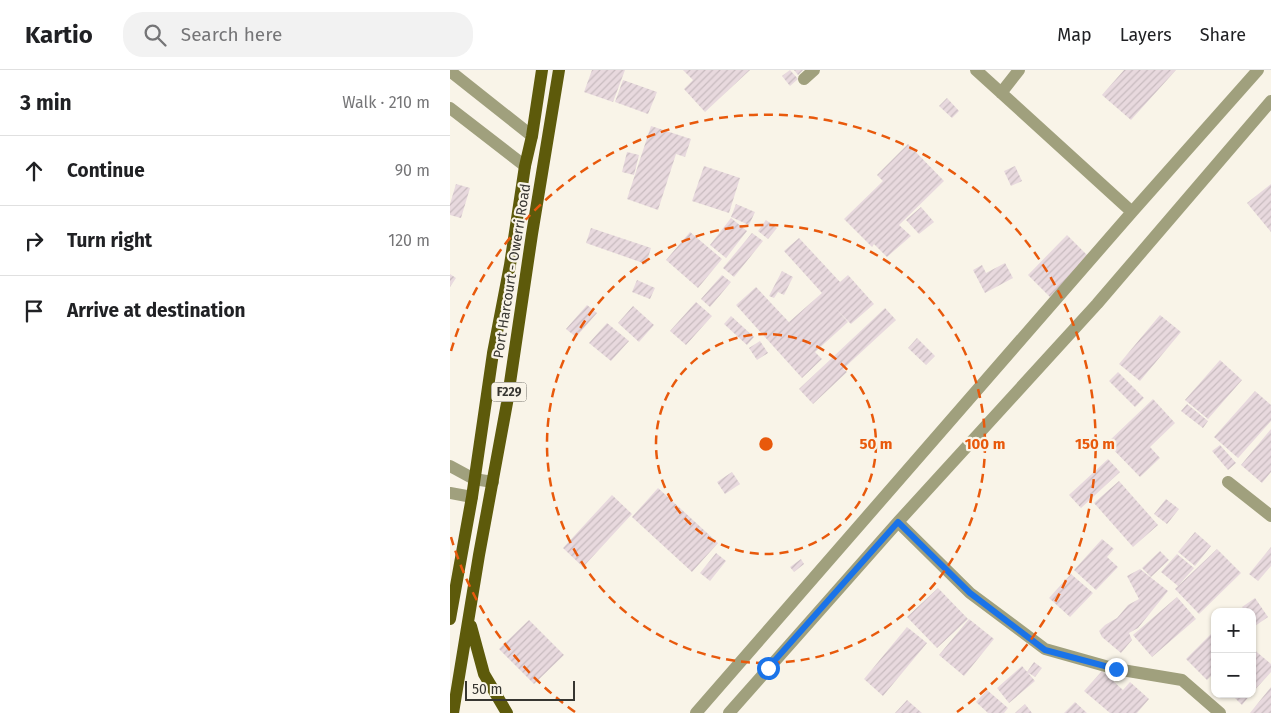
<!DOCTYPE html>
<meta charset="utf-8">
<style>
body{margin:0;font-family:"Fira Sans",sans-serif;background:#f2f2f2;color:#202124}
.controls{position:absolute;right:15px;bottom:15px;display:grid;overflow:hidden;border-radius:10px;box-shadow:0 1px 4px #0004}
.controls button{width:45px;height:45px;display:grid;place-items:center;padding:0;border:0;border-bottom:1px solid #e0e0e0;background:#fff;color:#202124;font:25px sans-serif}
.scale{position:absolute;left:15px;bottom:12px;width:110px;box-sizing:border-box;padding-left:5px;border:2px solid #373631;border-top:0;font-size:14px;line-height:18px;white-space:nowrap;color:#373631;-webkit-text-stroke:4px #f9f4e8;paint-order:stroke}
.stop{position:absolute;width:15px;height:15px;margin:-11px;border:4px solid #1a73e8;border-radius:50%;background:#fff}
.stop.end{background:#1a73e8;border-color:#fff;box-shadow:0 1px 5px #0008}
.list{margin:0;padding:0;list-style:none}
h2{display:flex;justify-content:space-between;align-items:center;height:65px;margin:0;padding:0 20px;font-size:21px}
h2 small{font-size:16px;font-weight:400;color:#757577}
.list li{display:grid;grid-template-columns:32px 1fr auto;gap:15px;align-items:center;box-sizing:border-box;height:70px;padding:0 20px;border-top:1px solid #e0e0e0}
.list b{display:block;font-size:19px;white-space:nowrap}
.list em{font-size:16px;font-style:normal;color:#757577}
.icon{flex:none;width:28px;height:28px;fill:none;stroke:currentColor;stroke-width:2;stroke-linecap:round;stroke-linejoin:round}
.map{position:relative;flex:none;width:821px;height:643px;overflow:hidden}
header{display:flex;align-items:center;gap:30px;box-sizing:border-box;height:70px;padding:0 25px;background:#fff;border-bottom:1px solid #e0e0e0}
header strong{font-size:24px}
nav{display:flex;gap:28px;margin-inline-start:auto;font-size:18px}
.search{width:350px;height:45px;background:#f2f2f2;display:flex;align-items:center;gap:12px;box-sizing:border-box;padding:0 18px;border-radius:20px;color:#757577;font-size:19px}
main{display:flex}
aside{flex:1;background:#fff}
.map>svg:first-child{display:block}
.building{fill:url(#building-hatch)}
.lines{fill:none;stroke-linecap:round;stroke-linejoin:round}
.minor{stroke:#a0a07d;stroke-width:12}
.major{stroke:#5d5a0b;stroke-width:12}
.route{stroke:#1a73e8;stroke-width:6}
.ring{fill:none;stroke:#e8590c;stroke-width:2.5;stroke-dasharray:9 6}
.labels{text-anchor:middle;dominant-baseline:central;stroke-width:4.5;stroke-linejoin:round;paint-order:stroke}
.shield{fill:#f9f4e8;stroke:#716f68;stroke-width:1}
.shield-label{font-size:12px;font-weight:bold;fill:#373631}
.street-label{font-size:14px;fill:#373631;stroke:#f9f4e8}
.centre{fill:#e8590c;stroke:#f9f4e8;stroke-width:2.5}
.ring-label{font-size:15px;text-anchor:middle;font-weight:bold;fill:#e8590c;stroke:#f9f4e8;stroke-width:4.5;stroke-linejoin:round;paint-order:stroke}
</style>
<header>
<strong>Kartio</strong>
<div class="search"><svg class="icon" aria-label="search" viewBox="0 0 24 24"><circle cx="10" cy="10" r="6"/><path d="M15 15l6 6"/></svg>Search here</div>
<nav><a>Map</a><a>Layers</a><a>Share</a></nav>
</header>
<main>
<aside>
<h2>3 min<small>Walk · 210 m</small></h2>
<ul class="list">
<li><svg class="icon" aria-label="ahead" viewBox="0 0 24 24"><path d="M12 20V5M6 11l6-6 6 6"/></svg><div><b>Continue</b></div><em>90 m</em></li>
<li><svg class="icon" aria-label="right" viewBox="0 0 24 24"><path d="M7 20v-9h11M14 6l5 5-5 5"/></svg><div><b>Turn right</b></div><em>120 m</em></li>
<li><svg class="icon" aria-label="arrive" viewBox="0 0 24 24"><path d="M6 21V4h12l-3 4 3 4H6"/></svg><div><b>Arrive at destination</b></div></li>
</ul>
</aside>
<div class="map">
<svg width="821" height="643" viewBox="0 0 821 643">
<defs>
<pattern id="building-hatch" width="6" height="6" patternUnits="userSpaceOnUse" patternTransform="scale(1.25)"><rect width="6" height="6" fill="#e8d9de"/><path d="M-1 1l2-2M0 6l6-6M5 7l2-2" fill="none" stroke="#c8bbbf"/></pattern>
</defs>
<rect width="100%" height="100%" fill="#f9f4e8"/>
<path class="building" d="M142 0H175L163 32 134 22Z
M233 0H300L255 42 234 19 243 10Z
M340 0 348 9 340 16 332 6Z
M344 0H353L348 5Z
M674 0H726L681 50 652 25Z
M173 10 207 22 198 44 165 32Z
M497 28 509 41 502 48 489 36Z
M201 56 241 69 235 87 226 84 208 140 177 129Z
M458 74 494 111 449 155 461 166 437 187 424 174 422 177 394 149 433 111 427 105Z
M177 82 189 85 184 105 172 102Z
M254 96 290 108 279 143 242 131Z
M565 96 572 111 561 116 554 101Z
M6 114 20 118 11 148 0 145V134Z
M821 114V162L797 133Z
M286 134 305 142 299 155 281 147Z
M471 137 484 152 469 164 456 150Z
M281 148 297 161 276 188 260 175Z
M316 150 327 158 318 169 308 161Z
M141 158 201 178 196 194 136 173Z
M240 162 272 189 248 218 216 190Z
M302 163 313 171 284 207 273 198Z
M617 165 639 187 600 227 578 205Z
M349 168 390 212 398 205 424 234 401 254 386 239 398 252 365 282 372 289 352 308 286 235 306 217 353 267 339 252 372 223 334 181Z
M555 193 563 208 535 223 523 200 532 195 536 203Z
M332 201 343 207 334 225 328 222 324 228 319 226Z
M0 204 6 208 0 217Z
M272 205 281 212 260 237 251 229Z
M187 210 205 218 200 229 182 222Z
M246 232 262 246 236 275 220 261Z
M137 235 147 243 126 267 116 259Z
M183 236 204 255 189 272 168 253Z
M435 238 446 250 393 299 397 302 363 334 349 319Z
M710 245 731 262 690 311 669 294Z
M281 246 304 267 297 275 274 254Z
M157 253 179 271 161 291 139 273Z
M467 268 485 286 476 295 458 278Z
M310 271 318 283 307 290 299 278Z
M770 290 792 310 758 349 735 330Z
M668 302 694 328 685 337 659 311Z
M805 321 821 335V351L788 388 764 367Z
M703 329 725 353 700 377 710 388 690 407 657 373Z
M737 334 758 351 753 358 731 341Z
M821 359V402L812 413 791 395Z
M770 375 786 393 778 400 762 381Z
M658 389 670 402 631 438 619 425Z
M282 402 290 414 275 424 267 412Z
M669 411 708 455 683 477 644 433Z
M208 418 268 473 242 502 182 447Z
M162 425 182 444 133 497 113 478Z
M716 429 729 439 717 454 704 444Z
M745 462 761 476 745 496 728 482Z
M652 469 664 479 657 487 668 497 646 520 624 500Z
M821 477V496L808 511 799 504Z
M767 479 791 503 749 544 725 519Z
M710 481 719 490 701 507 692 498Z
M266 483 276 491 260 511 250 503Z
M727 484 744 498 728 516 711 502Z
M351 489 354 494 344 502 340 497Z
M690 499 718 521 688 558 679 563 682 570 671 583 652 567 649 561 655 555 667 548 678 535 689 529 677 506Z
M621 504 643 523 620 547 599 528Z
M488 518 518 549 487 578 457 547Z
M727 527 746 549 702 587 683 565Z
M805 528 818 547 805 556 802 552V542H796L792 537Z
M519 549 544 569 514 606 489 585Z
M79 550 114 585 84 614 49 579Z
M457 557 477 573 433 626 414 609Z
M765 560V602L757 610 736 589Z
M802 578 821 594V602L802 623Z
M584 592 592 598 585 607 577 602Z
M572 596 585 611 559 633 547 618Z
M652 601 673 620 680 612 699 629 687 643H660L634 621Z
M821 617V643H800Z
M537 620 558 638 554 643H538L526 632Z
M781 624H801L792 635Z
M457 630 472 643H445Z
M625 632 637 643H614Z
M575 634 582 643H565Z"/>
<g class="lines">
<path class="minor" d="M526 0 682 142
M0 1 82 66
M354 9 364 0
M551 23 569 0
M0 38 75 96
M0 396 24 409 43 412
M778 412 821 446
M0 423 22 427
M448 452 520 523 595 579 666 599 732 610 770 643
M246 643 682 142 808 0
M279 643 448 452 647 234 821 31"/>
<path class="major" d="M0 549 22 427 43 283 60 195 75 96 82 66 92 0
M21 556 34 604 57 643
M3 643 29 485 57 333 82 164 109 0"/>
</g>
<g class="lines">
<path class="route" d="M318 598 448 452 520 523 595 580 666 599"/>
</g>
<g class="ring">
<circle cx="316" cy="374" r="110"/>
<circle cx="316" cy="374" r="219"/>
<path d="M125 642A329 329 0 0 1 1 467M1 281A329 329 0 1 1 507 642"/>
</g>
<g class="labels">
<rect class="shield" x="41.5" y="312.5" width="35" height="19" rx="4"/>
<g class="shield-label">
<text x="59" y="322">F229</text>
</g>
<g class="street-label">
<text transform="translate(62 201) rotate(-81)">Port Harcourt - Owerri Road</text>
</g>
</g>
<circle cx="316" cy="374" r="8" class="centre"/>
<g class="ring-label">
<text x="426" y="379">50 m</text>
<text x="535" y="379">100 m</text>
<text x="645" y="379">150 m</text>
</g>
</svg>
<div class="controls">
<button>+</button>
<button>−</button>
</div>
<div class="scale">50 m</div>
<div class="stop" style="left:318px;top:598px"></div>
<div class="stop end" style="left:666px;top:599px"></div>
</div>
</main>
